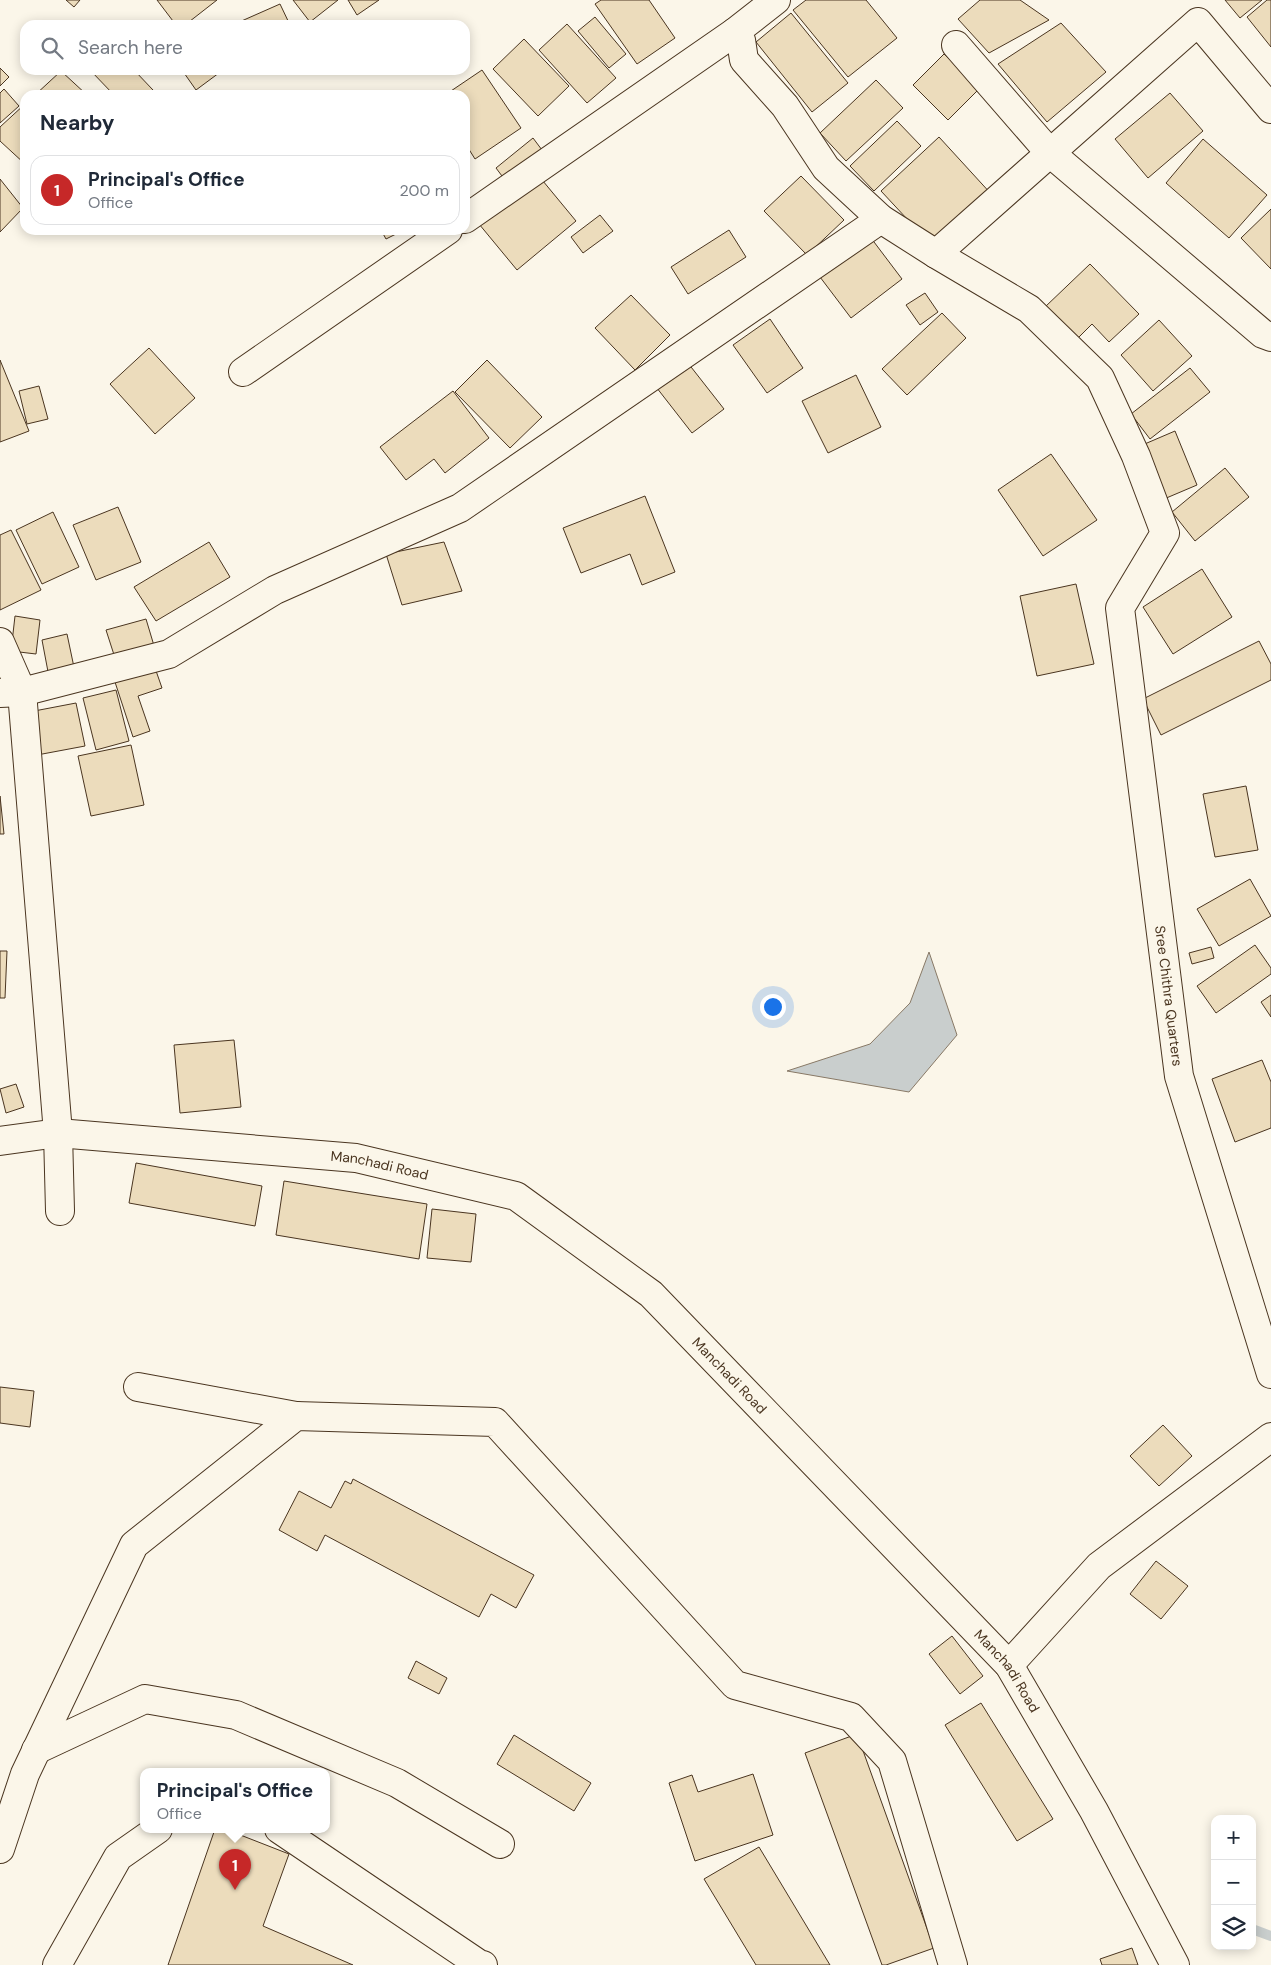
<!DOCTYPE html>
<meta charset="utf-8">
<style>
body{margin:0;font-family:"DM Sans",sans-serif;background:#f6f6f7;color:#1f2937}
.controls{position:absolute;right:15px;bottom:15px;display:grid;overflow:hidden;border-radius:10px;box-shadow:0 2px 12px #0003}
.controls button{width:45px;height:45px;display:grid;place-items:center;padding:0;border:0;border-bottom:1px solid #e0e1e3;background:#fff;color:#1f2937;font:25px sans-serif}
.you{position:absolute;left:772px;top:1006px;width:18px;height:18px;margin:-12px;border:4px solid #fff;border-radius:50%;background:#1a73e8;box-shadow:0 0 0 8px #1a73e833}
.badge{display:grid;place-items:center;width:32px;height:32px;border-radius:50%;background:#c62828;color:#fff;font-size:16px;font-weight:700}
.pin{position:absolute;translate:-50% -41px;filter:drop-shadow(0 1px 2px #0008)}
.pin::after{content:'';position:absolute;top:26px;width:18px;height:15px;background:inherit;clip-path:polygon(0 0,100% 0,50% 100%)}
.popup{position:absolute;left:140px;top:1768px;width:190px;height:65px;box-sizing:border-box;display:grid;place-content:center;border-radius:10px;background:#fff;filter:drop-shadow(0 1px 4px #0005);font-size:16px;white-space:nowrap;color:#747a83}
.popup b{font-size:19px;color:#1f2937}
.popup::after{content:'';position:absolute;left:50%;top:100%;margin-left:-10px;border:10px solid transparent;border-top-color:#fff}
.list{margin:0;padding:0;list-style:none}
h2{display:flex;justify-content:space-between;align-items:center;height:65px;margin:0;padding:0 20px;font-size:21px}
h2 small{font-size:16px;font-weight:400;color:#747a83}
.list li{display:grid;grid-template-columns:32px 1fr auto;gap:15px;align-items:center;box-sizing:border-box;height:70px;margin:0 10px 10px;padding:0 10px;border:1px solid #e0e1e3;border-radius:15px}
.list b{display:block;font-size:19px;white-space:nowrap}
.list p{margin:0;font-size:16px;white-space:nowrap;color:#747a83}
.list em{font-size:16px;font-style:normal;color:#747a83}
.icon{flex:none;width:28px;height:28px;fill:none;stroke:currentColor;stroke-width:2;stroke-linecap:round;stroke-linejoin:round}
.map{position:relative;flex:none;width:1271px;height:1965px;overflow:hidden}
.search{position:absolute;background:#fff;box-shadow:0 2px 12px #0003;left:20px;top:20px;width:450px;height:55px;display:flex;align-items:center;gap:12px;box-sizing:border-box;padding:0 18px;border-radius:15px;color:#747a83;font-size:19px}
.panel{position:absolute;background:#fff;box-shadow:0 2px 12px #0003;left:20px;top:90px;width:450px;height:145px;border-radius:15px}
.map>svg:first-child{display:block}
.water{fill:#c9cecd;stroke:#887966}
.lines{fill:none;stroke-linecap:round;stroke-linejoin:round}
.stream{stroke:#c9cecd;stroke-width:10}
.building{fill:#ecdcbc;stroke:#4a3520}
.minor-casing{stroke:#4a3520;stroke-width:30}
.minor{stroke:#fbf6e9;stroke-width:28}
.labels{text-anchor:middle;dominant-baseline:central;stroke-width:4;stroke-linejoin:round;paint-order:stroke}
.street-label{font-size:14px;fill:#4a3520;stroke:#fbf6e9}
</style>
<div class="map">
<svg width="1271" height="1965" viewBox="0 0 1271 1965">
<rect width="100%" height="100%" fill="#fbf6e9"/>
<path class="water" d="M929 952 957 1035 909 1092 787 1071 870 1044 910 1003Z"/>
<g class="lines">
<path class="stream" d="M1252 1929 1271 1936"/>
</g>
<path class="building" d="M66 0H80L74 7Z
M157 0H217L185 25H176Z
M293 0H338L310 22Z
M348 0H379L357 15Z
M601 0H649L675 38 637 64 595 4Z
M806 0H866L897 38 848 77 793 10Z
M980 0H1020L1049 20 989 53 958 19Z
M1225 0H1262L1240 18Z
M1267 0H1271V47L1247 17Z
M280 4 290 25H238L237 23Z
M791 13 848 83 812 112 756 42Z
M595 17 626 54 609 68 578 31Z
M1061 23 1106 72 1047 122 998 64Z
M567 24 616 78 587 103 539 50Z
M524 39 569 86 538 116 493 69Z
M944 54 980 88 948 120 913 85Z
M0 68 9 77 0 86Z
M90 70H134L153 90 148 95H114Z
M182 70H223L196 90Z
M482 70 521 128 475 159 465 143V95H445Z
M61 71 87 95H35Z
M876 80 903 108 846 161 820 133Z
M4 89 19 106 0 123V93Z
M1170 93 1203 131 1148 178 1115 139Z
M25 104V164L0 141V127Z
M897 121 921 146 874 191 850 166Z
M939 137 993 196 935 249 881 191Z
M533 138 545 154 508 184 496 168Z
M1203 139 1267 195 1229 238 1166 183Z
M538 175 576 221 517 270 479 224Z
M801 176 844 220 807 255 764 211Z
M0 179 23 208 0 232Z
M1271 209V269L1241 238Z
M600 215 613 231 583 253 571 237Z
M381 230H404L386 239Z
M729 230 746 257 688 294 671 267Z
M871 238 902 279 851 318 820 277Z
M1090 264 1139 314 1109 342 1092 324 1076 340 1045 307Z
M925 293 938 312 920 325 906 305Z
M631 295 670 335 635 370 595 328Z
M942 313 966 338 907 395 882 369Z
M770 319 803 368 767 393 733 345Z
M1159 320 1192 356 1153 391 1121 355Z
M149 348 195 398 155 434 110 384Z
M684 358 724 409 692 433 653 383Z
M0 360 29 431 0 442Z
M487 360 542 417 510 448 455 392Z
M1190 368 1210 392 1150 439 1131 414Z
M856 375 881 427 828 453 802 401Z
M39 386 48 419 27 424 19 391Z
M453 391 489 438 445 473 434 459 406 480 380 447Z
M1175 431 1197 485 1164 499 1140 446Z
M1051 454 1097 520 1043 556 998 490Z
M1225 468 1249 497 1195 541 1172 512Z
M645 496 675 572 642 585 630 554 581 573 563 528Z
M118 507 141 562 96 580 73 525Z
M53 512 79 567 42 584 16 530Z
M11 530 41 590 0 610V535Z
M209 542 230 577 156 621 134 587Z
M444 542 462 591 402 605 386 554Z
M1202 569 1232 617 1173 654 1143 607Z
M1076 584 1094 664 1037 676 1020 596Z
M15 616 40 620 36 654 11 651Z
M146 619 155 649 116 661 106 630Z
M67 634 75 672 49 677 42 640Z
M1259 641 1271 664V680L1161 735 1143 699Z
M154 665 162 688 138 696 150 731 133 737 114 679Z
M116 690 129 741 96 750 83 698Z
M76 703 85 746 37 755 29 712Z
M131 745 144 805 91 816 78 756Z
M1246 786 1258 850 1215 857 1203 794Z
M0 796 4 834H0Z
M1250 879 1271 916 1219 946 1197 909Z
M1255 945 1271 968V974L1216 1013 1197 986Z
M1211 947 1214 958 1192 964 1189 953Z
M0 951H7L5 998H0Z
M1271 995V1017L1261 1002Z
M234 1040 241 1107 180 1113 174 1045Z
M1262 1060 1271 1082V1128L1235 1142 1212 1079Z
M16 1084 24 1107 6 1113 0 1089Z
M136 1163 262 1186 255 1226 129 1203Z
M284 1181 427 1204 419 1259 276 1235Z
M432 1209 476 1214 471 1262 427 1258Z
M0 1387 34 1391 30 1427 0 1423Z
M1163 1425 1192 1456 1159 1486 1130 1456Z
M353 1479 534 1575 516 1608 491 1594 479 1617 325 1535 317 1551 279 1530 299 1491 331 1508 345 1481 351 1484Z
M1156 1561 1188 1586 1161 1619 1130 1594Z
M952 1636 983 1676 960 1694 929 1654Z
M416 1661 447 1678 439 1694 408 1678Z
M981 1703 1053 1819 1017 1841 945 1725Z
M857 1734 934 1948 886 1965H882L805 1753Z
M514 1735 591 1783 574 1811 497 1764Z
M753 1774 773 1835 695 1861 669 1783 692 1775 698 1792Z
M215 1829H225L289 1854 263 1926 353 1965H168Z
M759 1847 830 1965H756L704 1879Z
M1132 1948 1138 1965H1102L1100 1959Z"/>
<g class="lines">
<defs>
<g id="minor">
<path id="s1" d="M776 0 735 32 741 40 744 60 785 106 826 168 881 219 936 254 1029 309 1100 378 1136 456 1165 533 1120 608 1179 1076 1271 1374"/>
<path d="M956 45 1049 152 1263 334 1271 337"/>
<path d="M465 219 735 32"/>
<path d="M936 254 1198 22 1271 109"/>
<path d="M243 372 448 230"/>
<path d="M0 642 22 692 58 1133 60 1211"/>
<path d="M0 693 22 692 169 654 275 590 460 508 881 219"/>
<path id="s2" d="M0 1141 58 1133 356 1158 516 1196 651 1294 1009 1665 1094 1811 1175 1965"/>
<path d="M138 1387 296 1416"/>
<path d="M1009 1665 1099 1566 1271 1437"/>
<path d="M36 1750 145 1699 236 1715 397 1783 500 1844"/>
<path d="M279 1829 479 1964 483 1965"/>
<path d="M0 1849 25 1774 134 1545 296 1416 495 1422 735 1685 851 1717 892 1761 953 1965"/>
<path d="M57 1965 118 1857 158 1829"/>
</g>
</defs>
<use href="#minor" class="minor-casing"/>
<use href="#minor" class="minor"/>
</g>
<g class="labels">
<g class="street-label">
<text stroke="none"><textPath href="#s1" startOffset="1212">Sree Chithra Quarters</textPath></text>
<text stroke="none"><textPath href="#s2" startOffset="382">Manchadi Road</textPath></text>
<text stroke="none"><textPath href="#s2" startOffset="802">Manchadi Road</textPath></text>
<text stroke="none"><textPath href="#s2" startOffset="1208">Manchadi Road</textPath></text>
</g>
</g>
</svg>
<div class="controls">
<button>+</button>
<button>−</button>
<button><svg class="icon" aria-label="layers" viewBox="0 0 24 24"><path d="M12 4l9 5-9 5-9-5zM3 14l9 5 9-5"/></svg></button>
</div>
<div class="you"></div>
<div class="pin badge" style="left:235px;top:1890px">1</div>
<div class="popup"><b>Principal's Office</b>Office</div>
<div class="search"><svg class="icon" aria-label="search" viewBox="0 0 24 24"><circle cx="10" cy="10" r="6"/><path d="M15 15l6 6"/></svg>Search here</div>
<section class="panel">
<h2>Nearby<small></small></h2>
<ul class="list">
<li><span class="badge">1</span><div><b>Principal's Office</b><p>Office</p></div><em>200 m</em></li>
</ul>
</section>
</div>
